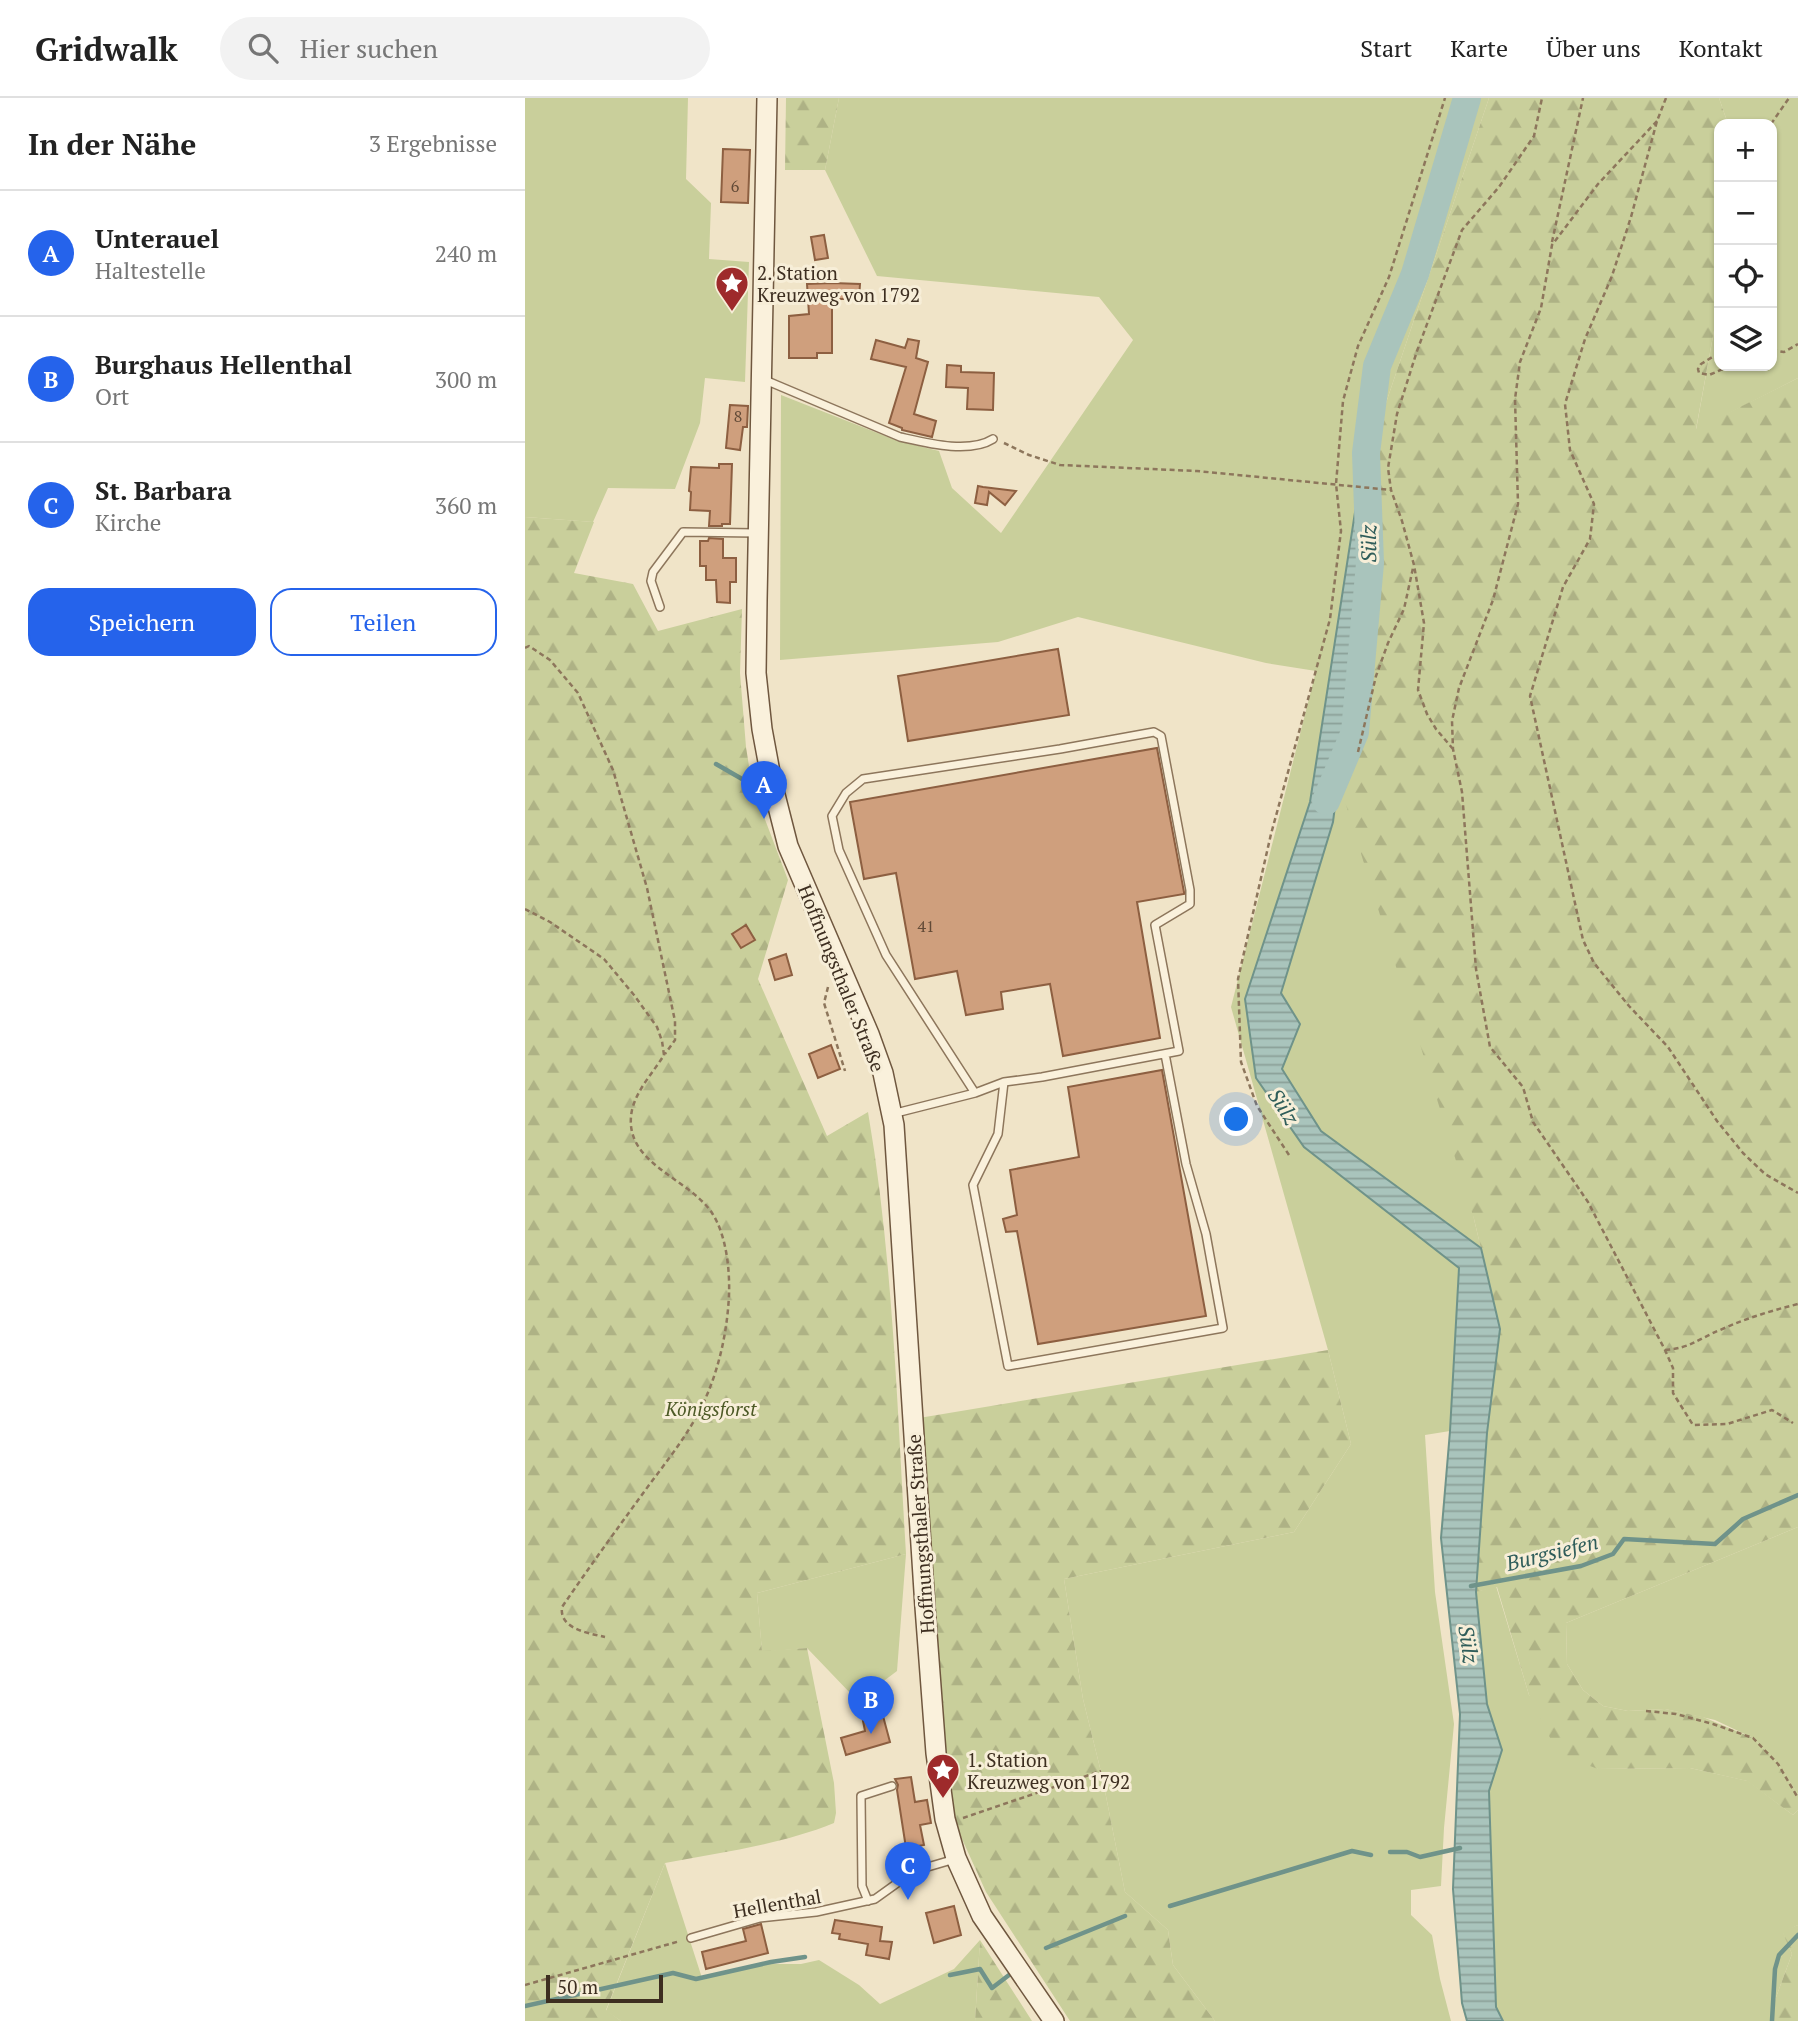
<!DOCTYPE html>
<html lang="de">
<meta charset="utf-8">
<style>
body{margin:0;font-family:"PT Serif",serif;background:#f2f2f2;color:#222}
.controls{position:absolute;right:21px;top:21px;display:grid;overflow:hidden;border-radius:14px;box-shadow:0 2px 5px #0004}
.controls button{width:63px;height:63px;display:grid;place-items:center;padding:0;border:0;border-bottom:2px solid #e0e0e0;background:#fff;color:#222;font:35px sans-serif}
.scale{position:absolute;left:21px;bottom:18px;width:117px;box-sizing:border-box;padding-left:7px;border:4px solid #3d2e20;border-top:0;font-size:19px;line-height:24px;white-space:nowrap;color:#3d2e20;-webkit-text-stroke:5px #f7eed8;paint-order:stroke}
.you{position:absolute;left:712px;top:1022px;width:24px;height:24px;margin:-18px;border:5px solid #fff;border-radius:50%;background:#1a73e8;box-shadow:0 0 0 10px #1a73e833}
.badge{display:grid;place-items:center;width:46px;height:46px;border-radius:50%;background:#2563eb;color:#fff;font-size:23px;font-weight:700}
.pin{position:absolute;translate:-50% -58px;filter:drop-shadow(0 2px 4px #0008)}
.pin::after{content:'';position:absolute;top:37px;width:24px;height:21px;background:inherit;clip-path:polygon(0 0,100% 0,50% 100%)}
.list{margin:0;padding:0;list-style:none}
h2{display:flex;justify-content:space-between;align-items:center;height:91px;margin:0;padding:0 28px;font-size:30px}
h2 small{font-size:23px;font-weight:400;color:#767676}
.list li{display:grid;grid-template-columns:46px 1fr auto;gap:21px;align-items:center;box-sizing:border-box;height:126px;padding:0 28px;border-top:2px solid #e0e0e0}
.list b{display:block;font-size:26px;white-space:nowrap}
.list p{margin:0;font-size:23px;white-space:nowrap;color:#767676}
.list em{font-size:23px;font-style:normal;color:#767676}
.actions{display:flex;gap:14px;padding:21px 28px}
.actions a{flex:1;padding:16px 0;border:2px solid #2563eb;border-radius:21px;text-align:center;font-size:24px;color:#2563eb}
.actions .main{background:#2563eb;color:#fff}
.icon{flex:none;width:38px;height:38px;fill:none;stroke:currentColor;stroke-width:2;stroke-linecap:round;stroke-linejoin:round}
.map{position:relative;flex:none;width:1273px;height:1923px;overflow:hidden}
header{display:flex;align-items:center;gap:42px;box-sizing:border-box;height:98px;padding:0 35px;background:#fff;border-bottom:2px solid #e0e0e0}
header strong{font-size:33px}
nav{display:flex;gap:38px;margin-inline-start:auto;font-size:24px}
.search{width:490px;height:63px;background:#f2f2f2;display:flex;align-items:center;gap:18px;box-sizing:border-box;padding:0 24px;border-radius:38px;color:#767676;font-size:26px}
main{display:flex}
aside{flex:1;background:#fff}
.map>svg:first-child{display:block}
.grass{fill:#c9cf9b}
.forest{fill:url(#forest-firs)}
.water{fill:url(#water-rules);stroke:#6f938a;stroke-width:2}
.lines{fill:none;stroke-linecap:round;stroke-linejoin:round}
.stream{stroke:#6f938a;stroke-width:4.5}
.river{stroke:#a9c4bc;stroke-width:28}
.building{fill:#cf9f7d;stroke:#8d5f41;stroke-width:2}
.lane-casing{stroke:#8d765c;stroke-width:10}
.secondary-casing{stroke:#6f573f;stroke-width:22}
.path{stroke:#8d765c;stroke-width:2.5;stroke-dasharray:5 3.5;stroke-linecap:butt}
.lane{stroke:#faf1dc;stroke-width:7}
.secondary{stroke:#faf1dc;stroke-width:19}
.labels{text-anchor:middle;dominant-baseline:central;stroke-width:6;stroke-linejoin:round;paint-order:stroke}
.number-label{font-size:16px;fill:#624a37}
.poi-label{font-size:19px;fill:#3d2e20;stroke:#f7eed8;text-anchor:start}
.street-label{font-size:19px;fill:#3d2e20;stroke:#f7eed8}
.park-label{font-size:19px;font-style:italic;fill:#4d5a26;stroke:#f7eed8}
.water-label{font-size:21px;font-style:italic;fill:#2f5d5a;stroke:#f7eed8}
</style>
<header>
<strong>Gridwalk</strong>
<div class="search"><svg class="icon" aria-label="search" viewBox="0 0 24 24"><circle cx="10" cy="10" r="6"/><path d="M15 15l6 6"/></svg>Hier suchen</div>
<nav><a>Start</a><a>Karte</a><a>Über uns</a><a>Kontakt</a></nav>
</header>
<main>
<aside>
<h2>In der Nähe<small>3 Ergebnisse</small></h2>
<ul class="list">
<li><span class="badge">A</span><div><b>Unterauel</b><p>Haltestelle</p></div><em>240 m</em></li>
<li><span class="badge">B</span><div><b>Burghaus Hellenthal</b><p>Ort</p></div><em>300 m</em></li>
<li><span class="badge">C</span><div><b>St. Barbara</b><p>Kirche</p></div><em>360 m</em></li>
</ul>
<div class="actions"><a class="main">Speichern</a><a>Teilen</a></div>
</aside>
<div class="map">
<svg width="1273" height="1923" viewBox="0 0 1273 1923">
<defs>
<pattern id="forest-firs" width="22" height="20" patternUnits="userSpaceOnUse" patternTransform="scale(1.75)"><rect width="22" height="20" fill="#c9cf9b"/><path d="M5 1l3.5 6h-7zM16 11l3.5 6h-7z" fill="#aeb285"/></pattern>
<pattern id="water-rules" width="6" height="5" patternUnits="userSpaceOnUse" patternTransform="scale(1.75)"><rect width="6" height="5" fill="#a9c4bc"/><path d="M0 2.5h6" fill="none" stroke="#8ba098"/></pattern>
</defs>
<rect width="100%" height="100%" fill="#f0e4c8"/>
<path class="grass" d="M0 0H163L161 81 186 105 184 161 224 164 220 284 180 280 175 325 150 391 83 390 68 424 0 419Z
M314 0H964L840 367 949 1121 975 1231 925 1333 900 1337 910 1494 929 1626 919 1730 916 1788 886 1792V1817L907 1837 915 1881 926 1923H690L648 1867 643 1832 600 1794 577 1678 558 1601 539 1481 769 1434 826 1346 803 1252 706 909 791 573 741 565 553 519 473 544 255 562 256 297 373 343 414 353 427 390 476 435 608 242 574 199 352 178 300 72Z
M1194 0H1273V280L1171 332 1194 205V268H1247V26H1203Z
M1273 1429V1696L1253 1666 1228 1640 1190 1622 1140 1611 1103 1613 1078 1608 1058 1592 1042 1566 1041 1525Z
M381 1456 372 1573 352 1588 327 1597 282 1550 237 1554 232 1495Z
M971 1488 1004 1597 1073 1671 1165 1670 1223 1683 1268 1717 1273 1712V1827L1258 1834 1267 1856 1247 1910 1248 1923H978L971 1909 964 1693 977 1652 962 1606 951 1494Z
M140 1765 177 1880 229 1866H276L294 1862 334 1887 355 1906 429 1871 455 1842 450 1923H96L81 1913Z"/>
<path class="forest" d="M261 0H314L300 72H260Z
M964 0H1194L1203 26H1194V205L1171 331 1273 280V1429L1041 1525 1042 1566 1058 1592 1078 1608 1103 1613 1140 1611 1178 1619 1228 1640 1253 1666 1273 1696V1712L1268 1717 1222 1683 1165 1670 1073 1671 1033 1656 1004 1597 972 1489 951 1494 953 1430 962 1335 975 1231 949 1121 808 665 840 367Z
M0 419 69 424 49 475 108 486 133 533 217 511 215 575 221 649 227 687 263 782 233 881 302 1038 343 1014C368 1160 372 1308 381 1456L232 1495 237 1553 282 1550 309 1685 311 1715 309 1725C255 1747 197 1754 140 1765L81 1912 96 1923H0Z
M803 1252 826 1346 769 1434 539 1481 558 1601 577 1678 600 1794 643 1832 648 1867 690 1923H545L461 1794 428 1721 419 1650 394 1320Z
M1273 1827V1923H1248L1247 1910 1267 1856 1257 1833Z
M455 1842 507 1923H450Z"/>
<path class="water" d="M833 395 855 397 824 596 808 724 756 895 775 926 757 971 796 1033 956 1150 975 1231 962 1335 951 1494 962 1606 977 1652 964 1693 971 1909 978 1923H942L937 1905 928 1791 935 1616 916 1440 925 1333 934 1170 779 1049 731 980 720 901 785 704Z"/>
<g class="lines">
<path class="stream" d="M191 666 224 685
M946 1488 1056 1468 1088 1456 1099 1441 1190 1446 1218 1421 1273 1397
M865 1754H882L895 1759 935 1750
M645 1808 827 1753 846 1757
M521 1850 600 1818
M425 1877 455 1871 467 1890 488 1874
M0 1908 148 1875 171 1881 246 1864 280 1859
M1247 1923 1250 1871 1254 1857 1273 1837"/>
<path class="river" d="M801 703 830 634 845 465 841 355 852 268 890 176 942 0"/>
</g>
<path class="building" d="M198 51 225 52 223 105 196 104Z
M299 137 303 160 290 162 286 139Z
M307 185 335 186 334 201H307V255H292V260H264V218L284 216 282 186Z
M383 241 394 243 391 260 403 264 389 316 411 323 407 339 377 332V330L364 325 381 269 346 261 351 242 380 250Z
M422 267 436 268V274L469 275 468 312 442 311 443 290 421 289Z
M205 307 223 308 222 329H218L215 352 201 350Z
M194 366H207L205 426H197V428H184L185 413 165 412 166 394 164 393 166 369 194 370Z
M453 388 458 389 491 393 480 407 464 394 462 407 450 405Z
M184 440 198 441V460H211V484H205V505L192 504 191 482H181V468H175V443H183Z
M533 551 544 617 383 643 373 578Z
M632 650 659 794V796L612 804 635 940 538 958 525 886 476 894 478 911 441 917 432 873 390 881 371 775 339 781 325 704Z
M221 827 230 842 216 850 207 836Z
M261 856 267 877 250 882 244 862Z
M306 947 315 971 293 980 284 956Z
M637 972 681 1218 513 1246 492 1133 481 1134 478 1121 492 1117 485 1072 554 1059 543 989Z
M358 1618 365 1644 321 1657 316 1640 340 1633 338 1623Z
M386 1679 390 1704 402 1702 406 1725 395 1727 399 1747 381 1750 372 1692 373 1687 370 1681Z
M429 1808 436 1837 409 1845 401 1815Z
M310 1822 357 1829 355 1843 367 1844 364 1861 341 1857 343 1846 314 1841 315 1836 307 1835Z
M236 1826 243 1855 181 1871 177 1854 221 1843 218 1831Z"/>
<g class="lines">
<defs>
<path id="lane" d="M240 282 375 339C402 345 444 356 468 341
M135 509 126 483 128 474 158 434 231 435
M479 984 473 1036 448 1087 483 1268 698 1230 681 1136 661 1066 640 956
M367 1016 450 995 479 984 517 979 654 953 630 827 665 806V792L636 638 629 634 535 651 338 681 321 695 307 718 314 752 361 857 450 995
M343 1803 337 1788 336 1698 367 1688
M166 1840 235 1820 291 1814 350 1801 389 1773 430 1761"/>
<path id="secondary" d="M242 0 232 502 231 575 237 631 247 685 263 748 344 936 358 975 369 1027 400 1509 411 1655 420 1721 431 1760 457 1818 529 1923"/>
</defs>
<use href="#lane" class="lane-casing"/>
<use href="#secondary" class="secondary-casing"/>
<path class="path" d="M1141 0 1132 23 1106 119 1087 178 1060 241 1040 306 1045 352 1069 406 1065 441 1038 489 1005 598 1058 842 1069 865 1104 908 1143 949 1192 1023 1218 1055 1240 1076 1273 1095
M1132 23 1073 86 1027 147 1016 210 995 264 990 301 993 406 968 502 934 590 927 623 928 651 937 694 951 871 965 949 998 989 1008 1024 1063 1104 1140 1252 1148 1270V1295L1168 1327 1202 1326 1247 1312 1268 1325
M1246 26 1264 0
M1027 144 1058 0
M1247 252 1259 254 1273 246
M1194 255 1176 266 1173 271 1174 275 1184 277 1205 268
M479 345 504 357 535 367 672 373 866 392
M0 550 4 548 25 562 53 595 88 672 122 790 150 923V942L140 956
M928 651 911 631 902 616 893 592 899 525 889 467 877 423 866 392 863 370 872 316 892 253 937 132 974 89 1009 38 1017 0
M833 654 851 578 863 545 879 511 888 470
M0 811 25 824 79 861 109 897 132 929 137 943 139 957C128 975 112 991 107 1012 96 1065 163 1079 187 1115 201 1136 205 1171 204 1197 202 1240 191 1285 169 1323 152 1352 130 1378 111 1405 86 1439 61 1474 37 1509 34 1531 63 1535 80 1539
M303 889 299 905 320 973
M764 1057 732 1008 716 964 713 881 746 736 805 521 816 433 811 386 818 303 833 248 864 179 920 0
M1140 1252C1166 1250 1173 1241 1195 1232 1222 1220 1245 1213 1273 1206
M1121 1613 1151 1616 1188 1626 1228 1640 1253 1666 1273 1700
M438 1720 576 1673
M0 1887 155 1843"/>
<use href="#lane" class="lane"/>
<use href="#secondary" class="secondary"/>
</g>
<defs>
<symbol id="sight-pin" viewBox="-11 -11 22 30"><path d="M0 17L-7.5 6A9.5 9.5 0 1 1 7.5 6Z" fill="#9e2a2b" stroke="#f7eed8"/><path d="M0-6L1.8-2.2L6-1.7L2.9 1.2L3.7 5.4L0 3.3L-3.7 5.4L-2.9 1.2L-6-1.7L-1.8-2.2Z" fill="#fff"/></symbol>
</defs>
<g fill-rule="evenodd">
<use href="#sight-pin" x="188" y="166" width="38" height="52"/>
<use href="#sight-pin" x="399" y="1653" width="38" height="52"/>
</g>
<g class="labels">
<g class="number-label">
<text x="210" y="88">6</text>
<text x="213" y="318">8</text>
<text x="401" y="828">41</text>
</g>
<g class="poi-label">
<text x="232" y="174">2. Station<tspan x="232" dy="22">Kreuzweg von 1792</tspan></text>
<text x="442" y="1661">1. Station<tspan x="442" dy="22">Kreuzweg von 1792</tspan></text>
</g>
<g class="street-label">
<text transform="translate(317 880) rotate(68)">Hoffnungsthaler Straße</text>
<text transform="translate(395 1436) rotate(-94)">Hoffnungsthaler Straße</text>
<text transform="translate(252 1805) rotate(-10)">Hellenthal</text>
</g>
<g class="park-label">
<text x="186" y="1310">Königsforst</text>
</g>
<g class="water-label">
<text transform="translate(843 446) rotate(-91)">Sülz</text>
<text transform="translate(759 1008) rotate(57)">Sülz</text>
<text transform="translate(1027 1454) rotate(-14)">Burgsiefen</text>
<text transform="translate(944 1546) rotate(81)">Sülz</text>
</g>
</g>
</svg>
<div class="controls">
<button>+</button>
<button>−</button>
<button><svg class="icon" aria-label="locate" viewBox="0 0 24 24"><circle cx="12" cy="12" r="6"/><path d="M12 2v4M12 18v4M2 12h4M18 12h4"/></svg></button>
<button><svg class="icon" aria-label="layers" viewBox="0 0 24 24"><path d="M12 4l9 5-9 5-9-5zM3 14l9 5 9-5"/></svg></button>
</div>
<div class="scale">50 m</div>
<div class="you"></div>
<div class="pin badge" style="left:239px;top:721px">A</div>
<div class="pin badge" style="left:346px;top:1636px">B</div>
<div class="pin badge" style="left:383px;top:1802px">C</div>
</div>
</main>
